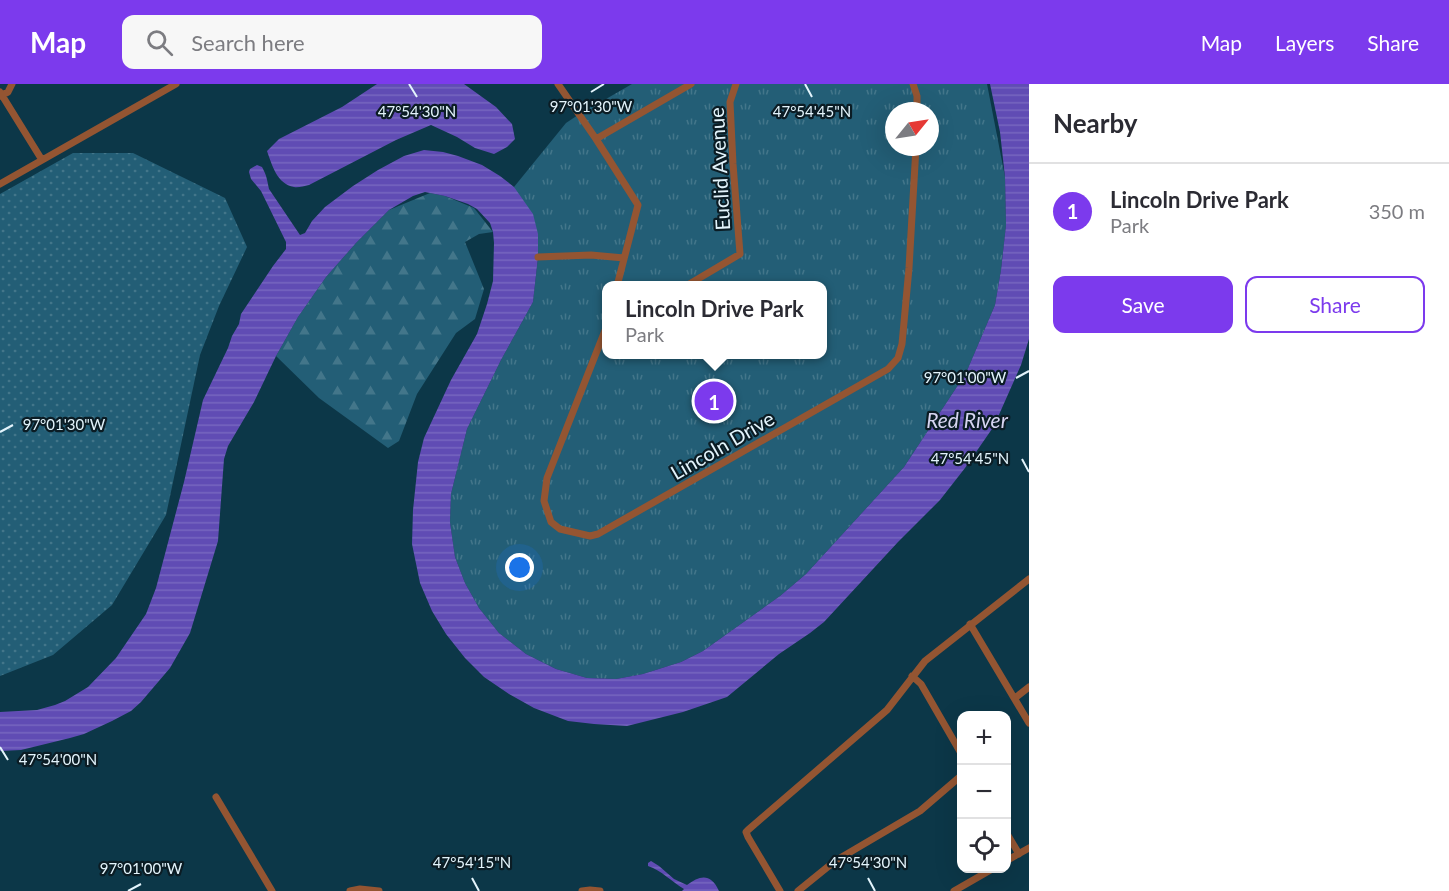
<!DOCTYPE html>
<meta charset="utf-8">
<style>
body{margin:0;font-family:Lato,sans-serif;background:#f7f7f7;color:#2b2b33}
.controls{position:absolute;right:18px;bottom:18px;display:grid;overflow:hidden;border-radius:12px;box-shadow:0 6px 24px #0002}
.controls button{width:54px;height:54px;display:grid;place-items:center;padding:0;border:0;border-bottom:2px solid #e1e1e2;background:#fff;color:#2b2b33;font:30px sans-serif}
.compass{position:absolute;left:885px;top:18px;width:54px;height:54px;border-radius:50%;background:#fff;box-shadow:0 6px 24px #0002;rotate:60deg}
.you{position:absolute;left:520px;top:484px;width:21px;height:21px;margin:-15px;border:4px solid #fff;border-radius:50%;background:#1a73e8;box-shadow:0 0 0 9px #1a73e833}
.badge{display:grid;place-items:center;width:39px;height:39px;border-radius:50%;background:#7c3aed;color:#fff;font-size:20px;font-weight:700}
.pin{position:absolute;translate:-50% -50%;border:3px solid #fff;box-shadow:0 2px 6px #0006}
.popup{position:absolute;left:602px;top:197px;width:225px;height:78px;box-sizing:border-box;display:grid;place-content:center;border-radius:12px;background:#fff;filter:drop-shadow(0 2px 4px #0005);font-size:20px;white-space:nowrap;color:#7c7c81}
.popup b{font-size:22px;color:#2b2b33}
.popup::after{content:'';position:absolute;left:50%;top:100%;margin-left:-12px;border:12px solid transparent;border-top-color:#fff}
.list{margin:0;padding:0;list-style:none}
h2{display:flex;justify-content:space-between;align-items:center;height:78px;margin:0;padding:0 24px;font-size:26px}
h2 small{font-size:20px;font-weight:400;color:#7c7c81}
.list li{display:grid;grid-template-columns:39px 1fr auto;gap:18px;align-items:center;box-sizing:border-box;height:96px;padding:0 24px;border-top:2px solid #e1e1e2}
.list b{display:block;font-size:22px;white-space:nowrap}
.list p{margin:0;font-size:20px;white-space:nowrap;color:#7c7c81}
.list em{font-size:20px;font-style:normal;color:#7c7c81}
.actions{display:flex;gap:12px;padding:18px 24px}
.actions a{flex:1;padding:14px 0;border:2px solid #7c3aed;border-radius:12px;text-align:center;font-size:21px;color:#7c3aed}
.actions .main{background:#7c3aed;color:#fff}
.icon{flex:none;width:33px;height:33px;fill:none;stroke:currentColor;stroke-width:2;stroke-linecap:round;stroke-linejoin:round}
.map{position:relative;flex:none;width:1029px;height:807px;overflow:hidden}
header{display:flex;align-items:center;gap:36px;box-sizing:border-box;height:84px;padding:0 30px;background:#7c3aed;color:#fff}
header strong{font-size:28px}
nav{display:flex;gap:33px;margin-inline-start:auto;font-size:21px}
.search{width:420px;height:54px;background:#f7f7f7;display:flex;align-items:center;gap:15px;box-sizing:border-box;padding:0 21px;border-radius:12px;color:#7c7c81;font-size:22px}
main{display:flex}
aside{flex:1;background:#fff}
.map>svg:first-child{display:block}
.grass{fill:url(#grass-dots)}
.forest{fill:url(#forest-firs)}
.park{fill:url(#park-tufts);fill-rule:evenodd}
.water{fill:url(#water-rules)}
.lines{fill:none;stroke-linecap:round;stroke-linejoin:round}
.minor{stroke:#945532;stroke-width:7}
.ticks{fill:none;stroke:#e3f4fc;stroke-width:2}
.labels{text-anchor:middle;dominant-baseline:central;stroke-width:4.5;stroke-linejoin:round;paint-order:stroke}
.street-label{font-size:20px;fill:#e3f4fc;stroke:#0b1c24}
.water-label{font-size:21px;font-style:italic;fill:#d7d5f1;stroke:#0b1c24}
.ticks-label{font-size:15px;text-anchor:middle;fill:#e3f4fc;stroke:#0b1c24;stroke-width:4.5;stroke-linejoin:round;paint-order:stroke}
</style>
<header>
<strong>Map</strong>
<div class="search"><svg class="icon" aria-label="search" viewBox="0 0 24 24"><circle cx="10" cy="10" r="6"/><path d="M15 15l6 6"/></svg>Search here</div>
<nav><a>Map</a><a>Layers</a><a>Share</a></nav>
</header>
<main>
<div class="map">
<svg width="1029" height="807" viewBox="0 0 1029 807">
<defs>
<pattern id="grass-dots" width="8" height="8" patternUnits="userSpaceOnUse" patternTransform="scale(1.5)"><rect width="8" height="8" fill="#235e76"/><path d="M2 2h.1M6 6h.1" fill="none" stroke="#43768a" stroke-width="1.8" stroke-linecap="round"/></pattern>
<pattern id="forest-firs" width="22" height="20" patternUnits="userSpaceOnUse" patternTransform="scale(1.5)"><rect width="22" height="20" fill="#235e76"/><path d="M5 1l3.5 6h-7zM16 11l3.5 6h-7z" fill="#43768a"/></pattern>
<pattern id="park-tufts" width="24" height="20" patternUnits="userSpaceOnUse" patternTransform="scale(1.5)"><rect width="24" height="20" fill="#235e76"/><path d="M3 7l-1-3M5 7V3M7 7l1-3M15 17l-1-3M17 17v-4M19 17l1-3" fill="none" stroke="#43768a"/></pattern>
<pattern id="water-rules" width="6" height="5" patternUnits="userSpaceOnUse" patternTransform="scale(1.5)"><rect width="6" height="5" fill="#604cb4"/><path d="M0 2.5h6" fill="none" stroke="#7766bf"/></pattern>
</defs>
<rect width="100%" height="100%" fill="#0c3748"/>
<path class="grass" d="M73 69H133L225 114 247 163 219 222 200 271 166 431 112 521 53 571 0 592V110Z"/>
<path class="forest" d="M430 109 445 112 474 124 493 148 479 150 465 158 484 205 475 235 456 249 417 310 399 357 388 364 319 314 276 272 298 233 326 193 356 159 389 126Z"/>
<path class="park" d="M632 0H987L1005 93 1006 141 1001 186 995 221 966 289 904 383 806 490 780 512 703 567 681 578 643 590 616 595 587 594 556 585 526 570 499 549 479 524 465 499 455 473 450 438 451 410 467 345 501 276 533 218 538 173 514 103 566 39 593 21 606 15ZM894 27H930V63H894ZM606 202H822V270H606Z"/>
<path class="water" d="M377 0H464L496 23 512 40 515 55 507 63 494 70 475 64 457 53 431 41 396 56 309 101C304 102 298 104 294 103 277 100 272 81 267 67L279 55 342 23Z
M990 0H1029V255L1021 281 994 342 965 384 940 416 898 458 824 538 810 549 779 570 727 613 683 628 627 642 594 640 568 637 534 624 509 610 484 593 465 574 446 550 432 527 420 499 412 460 413 426 418 378 424 354 451 296 477 250 487 220 493 197 494 159 493 148 490 139 477 125 468 120 445 112 425 108 413 112 389 126 356 159 326 193 298 233 276 272 254 318 228 362 224 375 218 457 190 549 170 584 141 618 131 627 112 637 84 650 70 654 21 666 0 667V628L37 626 55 621 65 617 88 603 116 574 146 530 156 504 184 398 203 316 228 264 232 252 239 240 241 230 273 182 286 165V158L261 107 251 95 249 88 250 85 257 81 262 83C267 92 267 96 269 105L300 151 305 149 312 137 325 123 353 102 378 86 404 72 424 66 443 68 458 72 482 81 500 92 514 103 533 130 538 150V173L533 218 501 276 467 345 451 410 450 438 455 473 465 499 479 524 499 549 526 570 556 585 587 594 616 595 643 590 681 578 703 567 780 512 806 490 904 383 966 289 995 221 1001 186 1006 141 1005 93 1000 48Z
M651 777 659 782 674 795 687 801C700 791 711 789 719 807H682L684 805C671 797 662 787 648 782V779Z"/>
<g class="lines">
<path class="minor" d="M558 0 596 55 638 121 617 202
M913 0 917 12V27
M0 8 42 76
M0 12 8 8 12 0
M596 55 691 0
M0 100 176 0
M538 173 591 171 624 174
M686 202 740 170 733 80 730 18 736 0
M606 244 547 394 544 417 551 438 560 445 590 452 598 450 888 285 898 274 902 260 909 184 916 63
M970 540 1029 639
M912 592 921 600 962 671
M1015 614 1029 603
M216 713 272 807
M1006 748 1019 770
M1006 777 1029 764
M350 807 360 805 379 807
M582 807 590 806 600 807
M780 807 748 753 746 748 748 746 887 626 925 577 1029 495
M798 807 835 777 920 727 962 691
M954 807 994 784"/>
</g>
<path class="ticks" d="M409 0 417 13M805 0 812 13M591 8 604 0M1016 294 1029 287M0 348 13 341M1022 375 1029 388M0 663 8 676M472 794 479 807M868 794 875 807M128 807 141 800"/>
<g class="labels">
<g class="street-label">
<text transform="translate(719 85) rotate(-93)">Euclid Avenue</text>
<text transform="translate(722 361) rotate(-30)">Lincoln Drive</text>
</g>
<g class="water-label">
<text x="967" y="335">Red River</text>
</g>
</g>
<g class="ticks-label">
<text x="591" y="28">97°01'30"W</text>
<text x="417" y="33">47°54'30"N</text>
<text x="812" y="33">47°54'45"N</text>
<text x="965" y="299">97°01'00"W</text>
<text x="64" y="346">97°01'30"W</text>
<text x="970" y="380">47°54'45"N</text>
<text x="58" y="681">47°54'00"N</text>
<text x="472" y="784">47°54'15"N</text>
<text x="868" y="784">47°54'30"N</text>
<text x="141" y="790">97°01'00"W</text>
</g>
</svg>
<div class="controls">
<button>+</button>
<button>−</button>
<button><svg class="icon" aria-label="locate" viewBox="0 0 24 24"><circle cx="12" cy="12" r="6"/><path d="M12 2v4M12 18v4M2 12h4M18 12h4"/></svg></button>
</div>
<svg class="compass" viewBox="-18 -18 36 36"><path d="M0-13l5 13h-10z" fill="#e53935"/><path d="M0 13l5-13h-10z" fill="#7c7c81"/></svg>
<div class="you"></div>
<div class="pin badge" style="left:714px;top:317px">1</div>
<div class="popup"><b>Lincoln Drive Park</b>Park</div>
</div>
<aside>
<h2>Nearby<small></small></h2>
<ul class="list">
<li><span class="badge">1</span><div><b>Lincoln Drive Park</b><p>Park</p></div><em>350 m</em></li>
</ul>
<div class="actions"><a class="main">Save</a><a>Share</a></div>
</aside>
</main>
